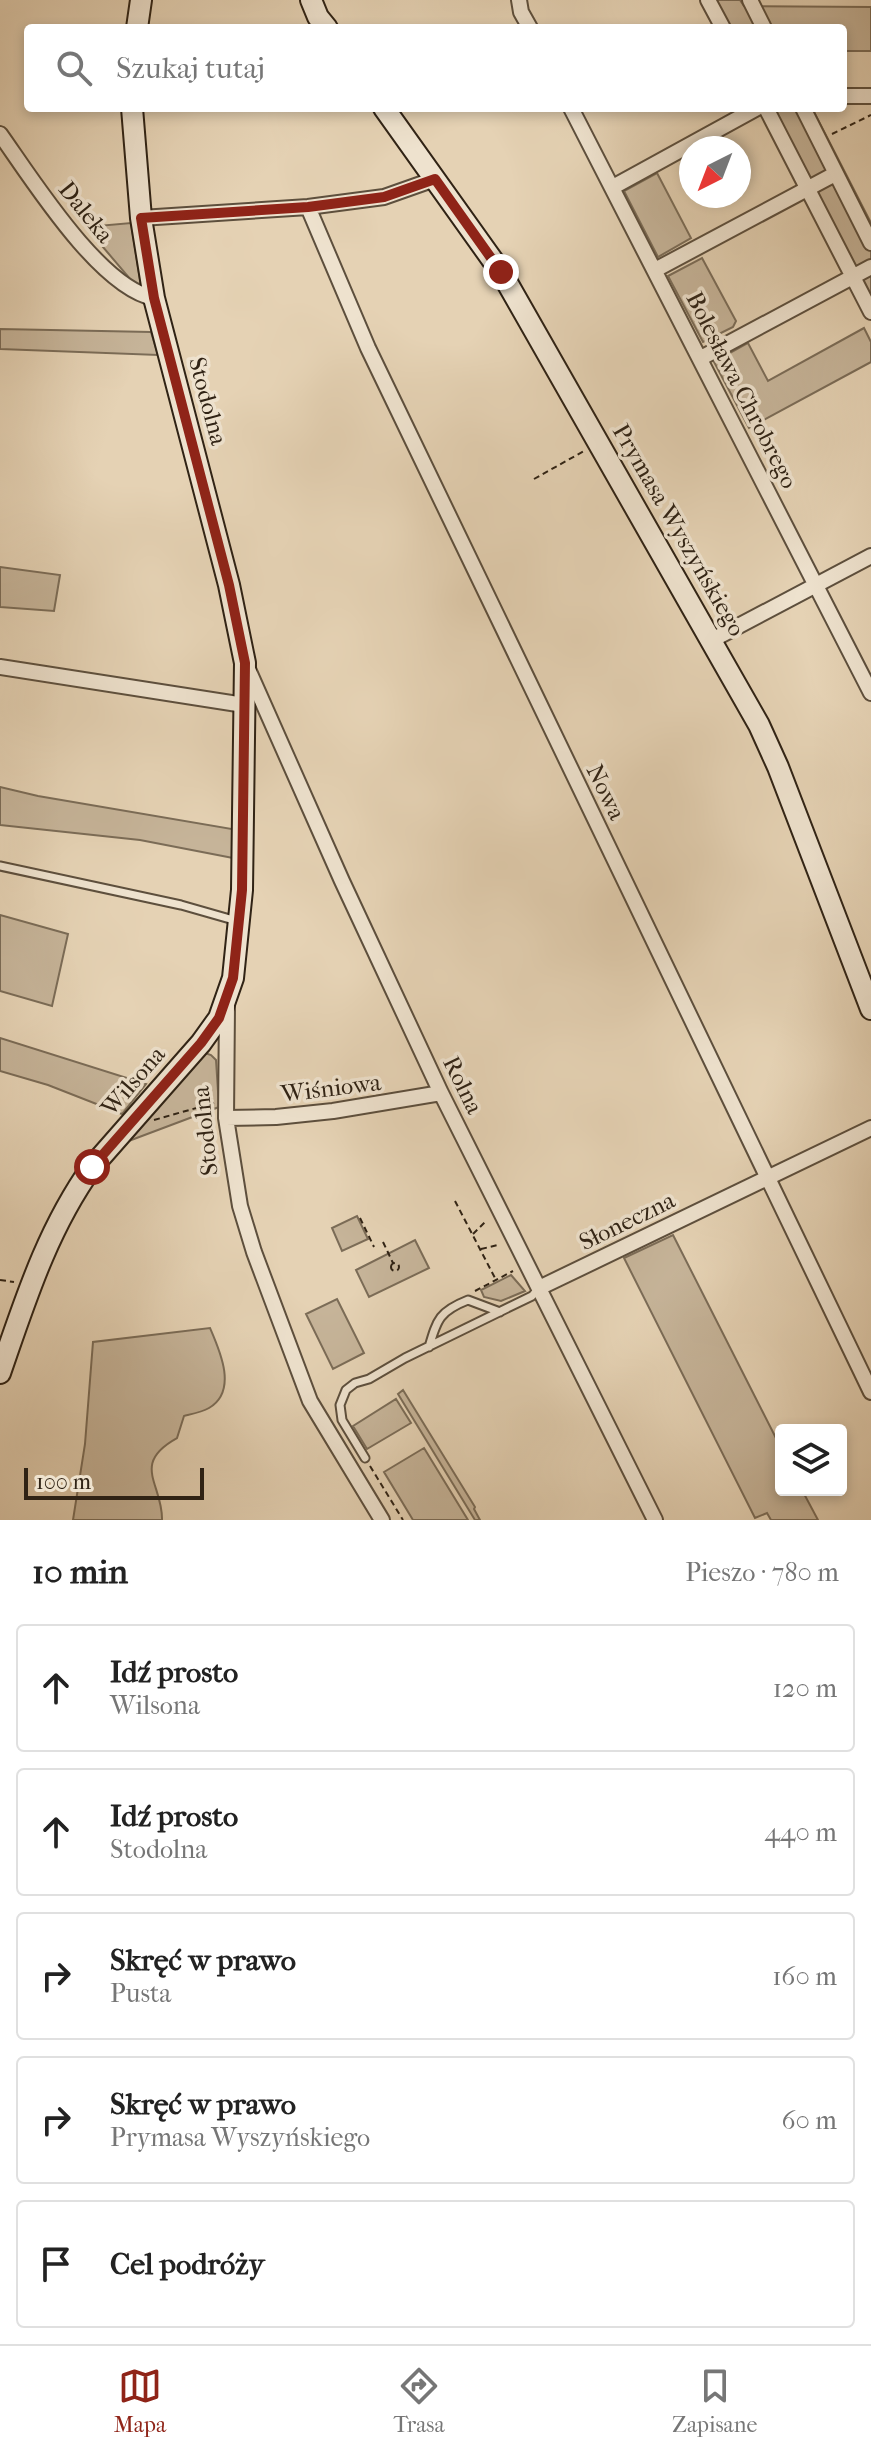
<!DOCTYPE html>
<html lang="pl">
<meta charset="utf-8">
<style>
body{margin:0;font-family:"IM FELL French Canon",serif;background:#f6f6f6;color:#222}
.controls{position:absolute;right:24px;bottom:24px;display:grid;overflow:hidden;border-radius:8px;box-shadow:0 4px 12px #0003}
.controls button{width:72px;height:72px;display:grid;place-items:center;padding:0;border:0;border-bottom:2px solid #e0e0e0;background:#fff;color:#222;font:40px sans-serif}
.compass{position:absolute;left:679px;top:136px;width:72px;height:72px;border-radius:50%;background:#fff;box-shadow:0 4px 12px #0003;rotate:222deg}
.scale{position:absolute;left:24px;bottom:20px;width:180px;box-sizing:border-box;padding-left:8px;border:4px solid #302315;border-top:0;font-size:22px;line-height:28px;white-space:nowrap;color:#302315;-webkit-text-stroke:6px #eee2ce;paint-order:stroke}
.stop{position:absolute;width:24px;height:24px;margin:-18px;border:6px solid #8f2418;border-radius:50%;background:#fff}
.stop.end{background:#8f2418;border-color:#fff;box-shadow:0 2px 8px #0008}
.list{margin:0;padding:0;list-style:none}
h2{display:flex;justify-content:space-between;align-items:center;height:104px;margin:0;padding:0 32px;font-size:34px}
h2 small{font-size:26px;font-weight:400;color:#767676}
.list li{display:grid;grid-template-columns:52px 1fr auto;gap:24px;align-items:center;box-sizing:border-box;height:128px;margin:0 16px 16px;padding:0 16px;border:2px solid #e0e0e0;border-radius:8px}
.list b{display:block;font-size:30px;white-space:nowrap}
.list p{margin:0;font-size:26px;white-space:nowrap;color:#767676}
.list em{font-size:26px;font-style:normal;color:#767676}
.icon{flex:none;width:44px;height:44px;fill:none;stroke:currentColor;stroke-width:2;stroke-linecap:round;stroke-linejoin:round}
.map{position:relative;flex:none;width:871px;height:1520px;overflow:hidden}
.search{position:absolute;background:#fff;box-shadow:0 4px 12px #0003;left:24px;right:24px;top:24px;height:88px;display:flex;align-items:center;gap:20px;box-sizing:border-box;padding:0 28px;border-radius:8px;color:#767676;font-size:30px}
.sheet{height:824px;background:#fff}
nav{display:flex;justify-content:space-around;align-items:center;box-sizing:border-box;height:112px;border-top:2px solid #e0e0e0;background:#fff;font-size:22px;color:#767676}
nav a{display:grid;justify-items:center;gap:4px}
nav .on{color:#8f2418}
.map>svg:first-child{display:block}
.green{fill:#c6b499;stroke:#7b6c57;stroke-width:2}
.lines{fill:none;stroke-linecap:round;stroke-linejoin:round}
.lane-casing{stroke:#5d4f3d;stroke-width:11}
.street-casing{stroke:#5d4f3d;stroke-width:18}
.secondary-casing{stroke:#302315;stroke-width:24}
.path{stroke:#302315;stroke-width:2;stroke-dasharray:6 4;stroke-linecap:butt}
.lane{stroke:#eee2ce;stroke-width:7}
.street{stroke:#eee2ce;stroke-width:14}
.secondary{stroke:#eee2ce;stroke-width:20}
.route{stroke:#8f2418;stroke-width:10}
.labels{text-anchor:middle;dominant-baseline:central;stroke-width:7;stroke-linejoin:round;paint-order:stroke}
.street-label{font-size:24px;fill:#302315;stroke:#eee2ce}
</style>
<div class="map">
<svg width="871" height="1520" viewBox="0 0 871 1520">
<rect width="100%" height="100%" fill="#e5d2b4"/>
<filter id="stains"><feTurbulence type="fractalNoise" baseFrequency=".0025" numOctaves="4"/><feColorMatrix values="0 0 0 0 .2 0 0 0 0 .09 0 0 0 0 .02 0 0 0 .5 -.17"/></filter>
<radialGradient id="worn" r=".72"><stop offset=".6" stop-color="#630" stop-opacity="0"/><stop offset="1" stop-color="#630" stop-opacity=".3"/></radialGradient>
<path class="green" d="M715 0H740L744 6 871 7V51H843V28H730Z
M772 108H812L871 223V297Z
M657 173 691 238 658 257 624 191Z
M131 223 141 286H136L86 227Z
M702 258 736 321 733 327 703 342 668 276Z
M864 328 871 342V362L749 428 714 362 748 343 768 381Z
M0 329 151 332 158 355 0 349Z
M0 567 60 575 54 611 0 607Z
M0 787 38 796 232 829 233 858 140 840 0 825Z
M0 915 68 934 52 1006 0 991Z
M0 1038 146 1084 122 1114 48 1085 0 1071Z
M205 1053 211 1055 216 1060 219 1107 126 1142Z
M357 1216 368 1239 342 1251 332 1228Z
M673 1235 781 1448V1490H802L818 1520H771L767 1513 755 1518 624 1258Z
M415 1240 429 1268 369 1297 356 1270Z
M511 1275 525 1291 501 1301 484 1297 481 1290Z
M337 1299 364 1353 333 1369 306 1314Z
M210 1328C220 1351 238 1391 209 1408 202 1412 192 1414 184 1416L177 1438C130 1464 163 1484 162 1520H73L85 1444 93 1342Z
M403 1390 475 1507 474 1509 480 1520H475L398 1394Z
M396 1399 411 1423 367 1449 353 1426Z
M424 1448 468 1520H413L384 1472Z"/>
<g class="lines">
<defs>
<path id="lane" d="M0 866 181 905 237 921
M429 1347C437 1319 440 1311 468 1300L500 1312
M365 1458 342 1420 340 1405 346 1390 355 1383 369 1379 405 1358 532 1296 539 1288"/>
<path id="street" d="M519 0 521 12 530 28
M708 0 723 28
M750 0 764 28
M843 96H871
M571 108 871 693
M766 108 871 312
M803 108 871 243
M0 134C32 179 100 288 154 298
M613 187 757 108
M308 207 368 348 871 1392
M141 218 308 207 384 197 435 179
M655 270 835 174
M701 358 871 267
M712 640 871 556
M0 667 244 705
M247 667 342 881 441 1093 655 1520
M227 1006 226 1118 240 1206 254 1252 310 1401 382 1520
M226 1118 276 1117 333 1111 441 1093
M539 1288 871 1128"/>
<path id="secondary" d="M311 0 318 17 327 28
M137 28 141 0
M384 108 501 272 759 725 778 767 871 1009
M0 1373C25 1301 47 1230 92 1167L201 1043 219 1018 233 978 242 890 245 663 229 585 154 298 141 218 132 108"/>
</defs>
<use href="#lane" class="lane-casing"/>
<use href="#street" class="street-casing"/>
<use href="#secondary" class="secondary-casing"/>
<path class="path" d="M832 134 871 115
M534 479 584 451
M154 1120 214 1103
M455 1201 496 1280
M360 1218 374 1247
M473 1234 486 1221
M383 1242 393 1263
M481 1249 498 1245
M391 1267a4 4 0 1 1 8 0a4 4 0 1 1-8 0Z
M0 1280 14 1282
M475 1291 513 1271
M370 1466 403 1520"/>
<use href="#lane" class="lane"/>
<use href="#street" class="street"/>
<use href="#secondary" class="secondary"/>
</g>
<g class="lines">
<path class="route" d="M92 1167 201 1043 219 1018 233 978 242 890 245 663 229 585 154 298 141 218 308 207 384 197 435 179 501 272"/>
</g>
<g class="labels">
<g class="street-label">
<text transform="translate(86 212) rotate(51)">Daleka</text>
<text transform="translate(742 390) rotate(63)">Bolesława Chrobrego</text>
<text transform="translate(208 401) rotate(75)">Stodolna</text>
<text transform="translate(679 530) rotate(60)">Prymasa Wyszyńskiego</text>
<text transform="translate(606 792) rotate(64)">Nowa</text>
<text transform="translate(133 1081) rotate(-49)">Wilsona</text>
<text transform="translate(463 1085) rotate(64)">Rolna</text>
<text transform="translate(331 1088) rotate(-7)">Wiśniowa</text>
<text transform="translate(205 1131) rotate(-96)">Stodolna</text>
<text transform="translate(627 1221) rotate(-26)">Słoneczna</text>
</g>
</g>
<rect width="100%" height="100%" filter="url(#stains)"/>
<rect width="100%" height="100%" fill="url(#worn)"/>
</svg>
<div class="controls">
<button><svg class="icon" aria-label="layers" viewBox="0 0 24 24"><path d="M12 4l9 5-9 5-9-5zM3 14l9 5 9-5"/></svg></button>
</div>
<svg class="compass" viewBox="-18 -18 36 36"><path d="M0-13l5 13h-10z" fill="#e53935"/><path d="M0 13l5-13h-10z" fill="#767676"/></svg>
<div class="scale">100 m</div>
<div class="stop" style="left:92px;top:1167px"></div>
<div class="stop end" style="left:501px;top:272px"></div>
<div class="search"><svg class="icon" aria-label="search" viewBox="0 0 24 24"><circle cx="10" cy="10" r="6"/><path d="M15 15l6 6"/></svg>Szukaj tutaj</div>
</div>
<section class="sheet">
<h2>10 min<small>Pieszo · 780 m</small></h2>
<ul class="list">
<li><svg class="icon" aria-label="ahead" viewBox="0 0 24 24"><path d="M12 20V5M6 11l6-6 6 6"/></svg><div><b>Idź prosto</b><p>Wilsona</p></div><em>120 m</em></li>
<li><svg class="icon" aria-label="ahead" viewBox="0 0 24 24"><path d="M12 20V5M6 11l6-6 6 6"/></svg><div><b>Idź prosto</b><p>Stodolna</p></div><em>440 m</em></li>
<li><svg class="icon" aria-label="right" viewBox="0 0 24 24"><path d="M7 20v-9h11M14 6l5 5-5 5"/></svg><div><b>Skręć w prawo</b><p>Pusta</p></div><em>160 m</em></li>
<li><svg class="icon" aria-label="right" viewBox="0 0 24 24"><path d="M7 20v-9h11M14 6l5 5-5 5"/></svg><div><b>Skręć w prawo</b><p>Prymasa Wyszyńskiego</p></div><em>60 m</em></li>
<li><svg class="icon" aria-label="arrive" viewBox="0 0 24 24"><path d="M6 21V4h12l-3 4 3 4H6"/></svg><div><b>Cel podróży</b></div></li>
</ul>
</section>
<nav>
<a class="on"><svg class="icon" aria-label="map" viewBox="0 0 24 24"><path d="M3 6l6-2 6 2 6-2v14l-6 2-6-2-6 2zM9 4v14M15 6v14"/></svg>Mapa</a>
<a><svg class="icon" aria-label="directions" viewBox="0 0 24 24"><path d="M12 3l9 9-9 9-9-9zM9 14v-3h6M13 9l2 2-2 2"/></svg>Trasa</a>
<a><svg class="icon" aria-label="saved" viewBox="0 0 24 24"><path d="M7 4h10v16l-5-4-5 4z"/></svg>Zapisane</a>
</nav>
